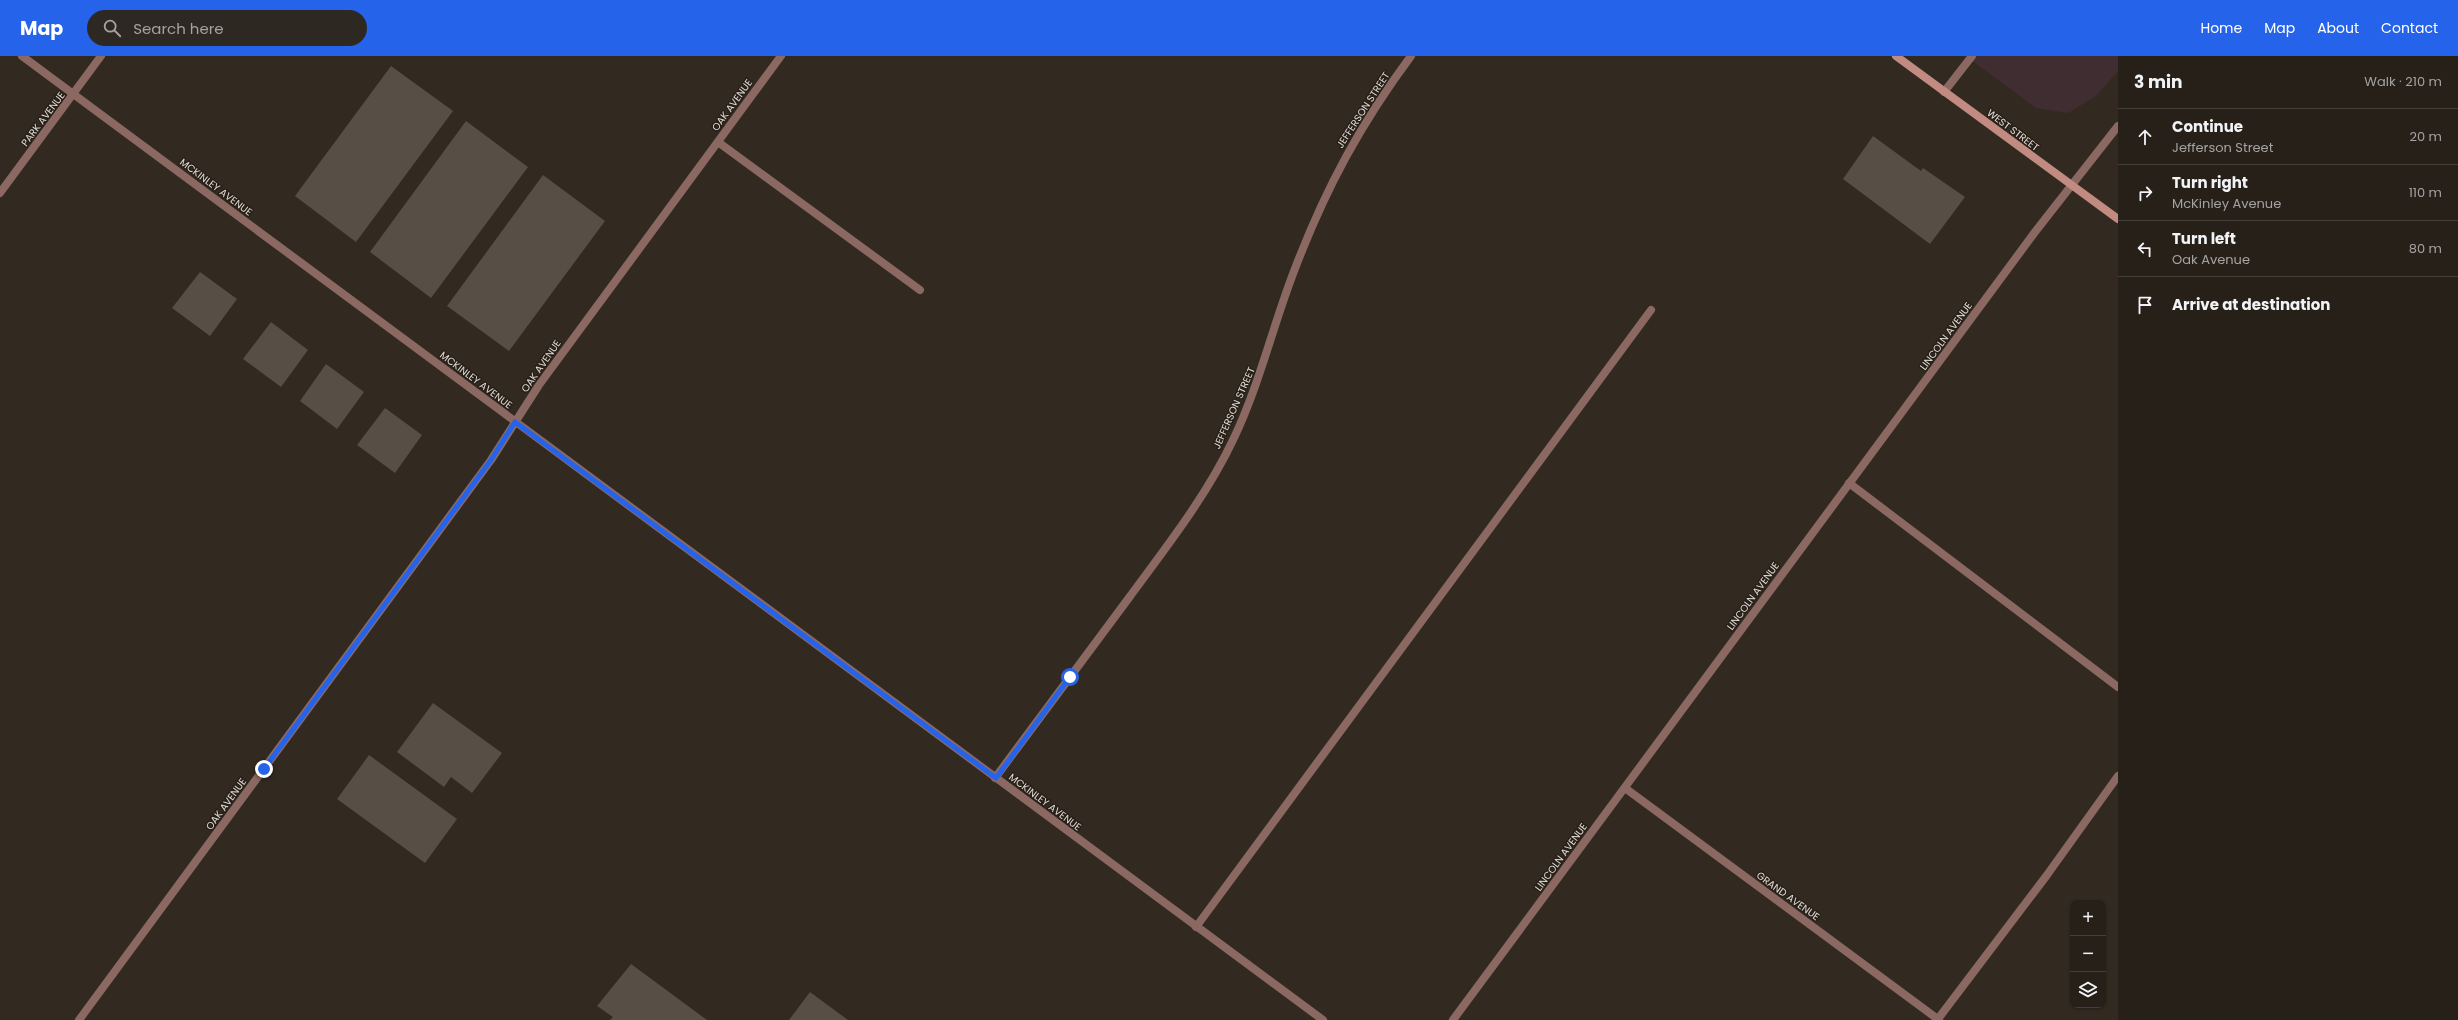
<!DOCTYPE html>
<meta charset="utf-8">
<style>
body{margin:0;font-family:Poppins,sans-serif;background:#2e2822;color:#f1f3f6}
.controls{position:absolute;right:12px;bottom:12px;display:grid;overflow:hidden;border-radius:8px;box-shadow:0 1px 3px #0004}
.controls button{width:36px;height:36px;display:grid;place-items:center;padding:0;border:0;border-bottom:1px solid #423e38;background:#262019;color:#f1f3f6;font:20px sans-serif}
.stop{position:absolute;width:12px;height:12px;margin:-9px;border:3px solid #2563eb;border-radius:50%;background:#fff}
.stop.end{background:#2563eb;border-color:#fff;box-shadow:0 1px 4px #0008}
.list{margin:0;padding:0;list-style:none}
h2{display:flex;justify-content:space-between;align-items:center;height:52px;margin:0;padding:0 16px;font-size:17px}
h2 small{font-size:13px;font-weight:400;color:#a4a3a2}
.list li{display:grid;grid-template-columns:26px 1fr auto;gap:12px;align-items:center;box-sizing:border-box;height:56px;padding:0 16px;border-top:1px solid #423e38}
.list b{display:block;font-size:15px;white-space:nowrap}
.list p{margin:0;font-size:13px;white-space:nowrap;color:#a4a3a2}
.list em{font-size:13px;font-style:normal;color:#a4a3a2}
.icon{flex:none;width:22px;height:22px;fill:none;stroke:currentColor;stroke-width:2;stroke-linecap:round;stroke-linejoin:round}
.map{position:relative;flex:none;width:2118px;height:964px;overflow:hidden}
header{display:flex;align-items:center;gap:24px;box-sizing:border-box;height:56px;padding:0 20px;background:#2563eb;color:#fff}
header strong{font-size:19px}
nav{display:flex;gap:22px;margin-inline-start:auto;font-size:14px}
.search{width:280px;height:36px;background:#2e2822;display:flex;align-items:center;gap:10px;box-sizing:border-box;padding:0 14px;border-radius:22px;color:#a4a3a2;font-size:15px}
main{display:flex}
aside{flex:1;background:#262019}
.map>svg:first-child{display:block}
.education{fill:#402d31}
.building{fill:#574e45}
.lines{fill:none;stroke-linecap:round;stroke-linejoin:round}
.service{stroke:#8b6962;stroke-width:8}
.minor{stroke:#8b6962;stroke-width:8}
.secondary{stroke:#c18b81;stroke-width:8}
.route{stroke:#2563eb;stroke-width:5}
.labels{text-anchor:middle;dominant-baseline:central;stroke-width:3;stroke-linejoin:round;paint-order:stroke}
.street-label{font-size:10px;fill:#e2ddd7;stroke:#282018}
</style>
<header>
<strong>Map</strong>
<div class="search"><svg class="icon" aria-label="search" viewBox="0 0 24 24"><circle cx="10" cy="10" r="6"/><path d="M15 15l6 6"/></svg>Search here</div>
<nav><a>Home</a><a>Map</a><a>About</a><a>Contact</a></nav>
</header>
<main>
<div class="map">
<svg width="2118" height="964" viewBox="0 0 2118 964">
<rect width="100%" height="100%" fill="#322a21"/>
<path class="education" d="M1966 0H2118V15L2096 40 2068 57 2036 52Z"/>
<path class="building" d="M391 10 453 55 356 186 295 140Z
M466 65 528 111 431 242 370 196Z
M1873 80 1921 115 1923 112 1965 141 1930 188 1843 123Z
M543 119 605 165 509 295 447 250Z
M200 216 237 243 210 280 172 252Z
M271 266 308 294 281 331 243 303Z
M326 308 364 336 337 373 300 345Z
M385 352 422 379 395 417 357 389Z
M433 647 502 697 472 737 451 721 444 731 397 696Z
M369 699 457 763 425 807 337 743Z
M631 908 707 964H610L613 961 597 950Z
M810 936 848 964H789Z"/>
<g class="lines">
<path class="service" d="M1944 36 1972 0
M718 86 920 234
M1849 427 2118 631
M1196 871 1651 254
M1938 963 2047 819 2118 720"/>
<path class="minor" d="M22 0 1323 964
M0 137 101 0
M995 722C1041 661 1086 600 1131 539 1167 490 1207 439 1233 384 1260 328 1273 268 1296 210 1326 132 1361 67 1411 0
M1625 732 1939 964
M79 964 491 404 539 329 781 0
M1453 964 2035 176 2118 70"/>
<path class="secondary" d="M1896 0 2118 163"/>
</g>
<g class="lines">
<path class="route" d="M264 713 491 404 515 366 996 722 1070 621"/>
</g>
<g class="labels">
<g class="street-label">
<text transform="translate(732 49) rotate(-54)">OAK AVENUE</text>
<text transform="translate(1363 54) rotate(-57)">JEFFERSON STREET</text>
<text transform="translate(43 63) rotate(-53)">PARK AVENUE</text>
<text transform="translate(2013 74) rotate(37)">WEST STREET</text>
<text transform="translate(216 131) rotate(37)">MCKINLEY AVENUE</text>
<text transform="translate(1946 280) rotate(-54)">LINCOLN AVENUE</text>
<text transform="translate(541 310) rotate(-55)">OAK AVENUE</text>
<text transform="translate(476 324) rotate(37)">MCKINLEY AVENUE</text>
<text transform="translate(1234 352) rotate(-66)">JEFFERSON STREET</text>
<text transform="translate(1753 540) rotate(-54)">LINCOLN AVENUE</text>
<text transform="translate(1045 746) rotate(37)">MCKINLEY AVENUE</text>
<text transform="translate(226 748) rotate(-54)">OAK AVENUE</text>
<text transform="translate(1561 801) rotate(-54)">LINCOLN AVENUE</text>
<text transform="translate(1788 840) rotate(36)">GRAND AVENUE</text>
</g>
</g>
</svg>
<div class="controls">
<button>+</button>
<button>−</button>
<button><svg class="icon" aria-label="layers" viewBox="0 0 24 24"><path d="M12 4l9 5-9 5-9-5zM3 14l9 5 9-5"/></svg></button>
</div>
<div class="stop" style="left:1070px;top:621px"></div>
<div class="stop end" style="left:264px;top:713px"></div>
</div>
<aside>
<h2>3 min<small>Walk · 210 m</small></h2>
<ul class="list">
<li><svg class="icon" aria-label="ahead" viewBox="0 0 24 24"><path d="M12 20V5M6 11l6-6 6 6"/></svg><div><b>Continue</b><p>Jefferson Street</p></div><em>20 m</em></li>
<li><svg class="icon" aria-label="right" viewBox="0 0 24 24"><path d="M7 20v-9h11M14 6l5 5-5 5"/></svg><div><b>Turn right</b><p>McKinley Avenue</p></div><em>110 m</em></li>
<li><svg class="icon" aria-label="left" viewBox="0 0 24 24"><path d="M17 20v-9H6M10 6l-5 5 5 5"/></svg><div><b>Turn left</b><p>Oak Avenue</p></div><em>80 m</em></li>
<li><svg class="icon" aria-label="arrive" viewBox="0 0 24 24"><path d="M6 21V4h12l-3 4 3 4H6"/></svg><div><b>Arrive at destination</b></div></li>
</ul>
</aside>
</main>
